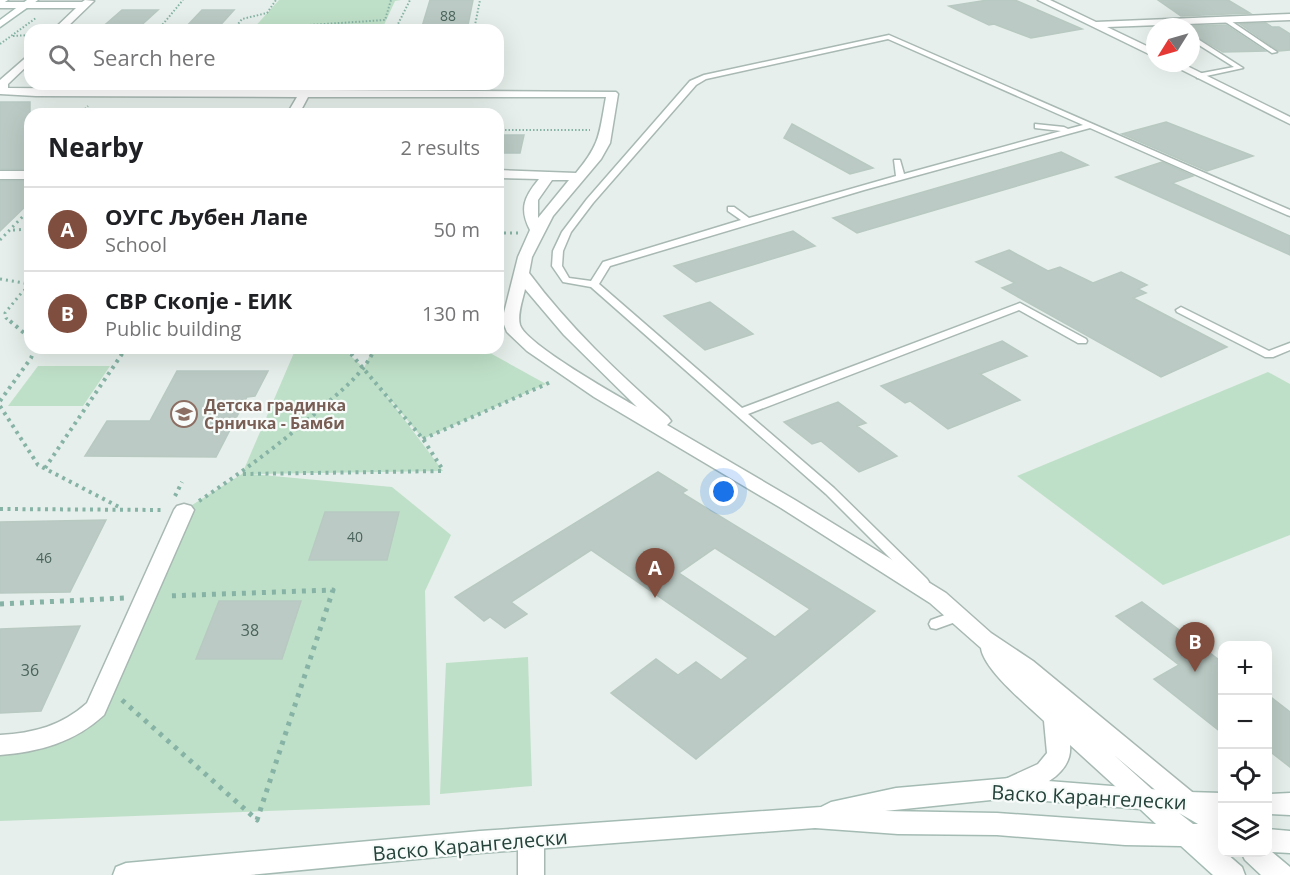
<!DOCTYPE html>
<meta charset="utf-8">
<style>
body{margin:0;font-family:"Open Sans",sans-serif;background:#f6f6f6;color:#202124}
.controls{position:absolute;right:18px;bottom:18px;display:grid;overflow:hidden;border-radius:12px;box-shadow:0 6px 24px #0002}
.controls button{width:54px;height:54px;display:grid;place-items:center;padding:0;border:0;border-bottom:2px solid #e0e0e0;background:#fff;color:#202124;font:30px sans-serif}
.compass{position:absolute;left:1146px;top:18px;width:54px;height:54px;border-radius:50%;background:#fff;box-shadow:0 6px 24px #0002;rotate:233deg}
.you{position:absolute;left:724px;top:492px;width:21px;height:21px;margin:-15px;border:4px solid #fff;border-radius:50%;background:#1a73e8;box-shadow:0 0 0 9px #1a73e833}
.badge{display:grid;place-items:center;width:39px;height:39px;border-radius:50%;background:#7f4e3f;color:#fff;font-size:20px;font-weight:700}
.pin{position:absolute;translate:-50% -50px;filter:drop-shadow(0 2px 3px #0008)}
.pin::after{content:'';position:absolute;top:32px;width:21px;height:18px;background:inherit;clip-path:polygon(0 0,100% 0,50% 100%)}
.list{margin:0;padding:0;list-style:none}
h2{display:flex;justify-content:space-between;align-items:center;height:78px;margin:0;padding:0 24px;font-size:26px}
h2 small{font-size:20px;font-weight:400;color:#757577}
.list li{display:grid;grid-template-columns:39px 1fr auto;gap:18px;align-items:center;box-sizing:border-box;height:84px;padding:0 24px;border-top:2px solid #e0e0e0}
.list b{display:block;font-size:22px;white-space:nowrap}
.list p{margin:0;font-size:20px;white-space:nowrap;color:#757577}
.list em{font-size:20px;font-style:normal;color:#757577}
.icon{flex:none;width:33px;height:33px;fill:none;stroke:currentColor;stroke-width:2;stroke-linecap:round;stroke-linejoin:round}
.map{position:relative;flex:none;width:1290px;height:875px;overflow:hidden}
.search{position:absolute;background:#fff;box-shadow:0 6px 24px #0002;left:24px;top:24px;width:480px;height:66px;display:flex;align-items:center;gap:15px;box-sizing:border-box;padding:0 21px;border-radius:18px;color:#757577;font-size:22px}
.panel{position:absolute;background:#fff;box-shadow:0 6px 24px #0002;left:24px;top:108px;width:480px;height:246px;border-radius:18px}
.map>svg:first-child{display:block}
.green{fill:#bfe0c8}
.building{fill:#bbcac4;stroke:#b8c9c2;stroke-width:1.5;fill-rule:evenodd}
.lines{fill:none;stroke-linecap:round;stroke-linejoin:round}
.lane-casing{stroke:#a8b8b2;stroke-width:3}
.street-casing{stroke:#a8b8b2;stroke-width:3}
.secondary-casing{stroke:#a4bbb3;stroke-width:3}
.path-far3{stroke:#86b3a5;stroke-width:2;stroke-dasharray:1.5 2;stroke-linecap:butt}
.path-far2{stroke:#86b3a5;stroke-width:3;stroke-dasharray:2 4;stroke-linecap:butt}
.path-far1{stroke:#86b3a5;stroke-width:4;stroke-dasharray:3 4.5;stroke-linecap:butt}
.path{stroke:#86b3a5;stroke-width:5;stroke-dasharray:4 6;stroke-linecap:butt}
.lane{fill:#fff;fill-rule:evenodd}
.street{fill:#fff;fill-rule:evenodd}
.secondary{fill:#fff;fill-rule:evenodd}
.labels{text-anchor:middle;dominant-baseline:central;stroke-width:4.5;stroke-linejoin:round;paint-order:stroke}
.number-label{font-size:14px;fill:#4a645c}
.education-label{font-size:16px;font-weight:bold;fill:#785e54;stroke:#f7fbf9;text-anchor:start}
.near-number-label{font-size:16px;fill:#4a645c}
.near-street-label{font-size:20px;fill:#24423a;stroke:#f7fbf9}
</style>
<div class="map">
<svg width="1290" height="875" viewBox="0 0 1290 875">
<rect width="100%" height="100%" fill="#e6efeb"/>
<path class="green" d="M279 0H401L395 1 384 25 252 30Z
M296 348H342L364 368 373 348H481L546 384 423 439 380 387 443 471 250 474 392 487 451 535 425 591 430 805 0 821V745L84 721 184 510 242 474Z
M38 366H110L83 406H8Z
M1268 372 1290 384V535L1163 585 1017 476Z
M528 657 532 786 440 794 446 663Z"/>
<path class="building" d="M430 0H473L467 30H421Z
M988 0H1015L1082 29 1031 38 994 24 989 25 949 6Z
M1158 0H1228L1250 13 1181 16Z
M122 10H158L136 30H99Z
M202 10H234L216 30H183Z
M1266 23 1272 27H1279L1290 34V50L1279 51 1240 24Z
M1226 25 1265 51 1223 52 1191 33V26Z
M0 102H30V169H0Z
M1166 122 1253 156 1207 171 1122 134Z
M792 124 873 168 850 174 784 138Z
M498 135H524L520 153H498Z
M1061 152 1088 165 857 233 833 218Z
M1162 162 1193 176 1172 183 1290 236V255L1116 177Z
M0 181H30V202L0 231Z
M793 231 815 246 696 282 674 266Z
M1009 250 1048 271 1060 267 1093 283 1121 272 1147 285 1138 289 1146 293 1133 298 1227 347 1161 377 1002 288 1015 283 976 262Z
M710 302 753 334 705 350 664 316Z
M1002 341 1027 356 980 374 1020 400 948 429 910 401 905 403 881 386Z
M177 371H268L255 396 247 397 216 457 85 456 107 421H150Z
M838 402 866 423 857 426 897 456 859 472 821 441 812 444 784 422Z
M658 472 687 490 682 493 875 611 696 759 611 693 656 659 678 675 696 662 721 680 748 658 591 550 511 602 527 614 505 628 490 617 484 621 455 597ZM715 548 810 609 775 637 679 573Z
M325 512H399L387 560H309Z
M106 520 70 592 0 593V522Z
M219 601H301L282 659H196Z
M1142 602 1222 662V733L1154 679 1179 665 1116 616Z
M80 626 41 711 0 713V629Z
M1268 695 1290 712V767L1268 750Z"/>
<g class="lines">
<defs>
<path id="lane" d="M1224 19H1228L1277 52 1272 53 1224 21Z
M889 35 1290 210V216L1287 215 1090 128 864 190 610 266 599 284 742 408 1020 303 1086 339 1087 341 1086 343H1078L1019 310 748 414 834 488 927 579 929 582 927 585H917L826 494 591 287 563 282 552 266 553 251 562 232 587 199 690 81 704 75ZM888 39 1083 125 1068 129 1064 127 1035 124V128L1061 131 904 174 900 160H894L896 176 749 218 734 207H728V211L741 220 603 262 591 281 569 278 562 266 563 251 571 232 593 203 696 85 706 79Z
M1191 35 1193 36 1243 68 1197 78V74L1234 67 1191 40Z
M1181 307 1269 351 1290 343V350L1273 357H1265L1177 312 1176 310Z
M956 611 961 612 963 616 961 620 936 629 931 628 929 624 931 620Z"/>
<path id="street" d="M85 0 94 1 64 30H53L76 8H0V2H82Z
M1038 0H1050L1096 22 1290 14V20L1107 27 1155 50V57Z
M30 54V63L8 84V88L616 92 618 94 610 143 601 159 553 216 532 257 529 273C569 327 618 373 668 417L671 421 667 425 795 500 946 593 991 633 1033 661 1197 796 1201 803 1197 810 1188 814 1179 810 1114 755 1156 793 1160 800 1156 807 1147 811 1138 807 1070 745C1073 776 1035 790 1010 798L1001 795 997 788 1001 781 1038 764 1047 753 1044 721C1027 705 984 670 981 648L930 603 781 508 594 397 527 351 507 332 503 322 504 313 518 257 530 230C519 209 524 197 539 179L498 178V170L576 173C601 143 599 134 606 97H308L299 114H287L297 97 36 96 0 94V80ZM552 180H569L538 218V200ZM525 289 564 335 637 407C616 395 526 344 520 325 517 314 523 299 525 289Z
M1168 63H1181L1290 117V124Z
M0 171H30V179H0Z
M184 504 191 506 194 510 104 715C75 742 39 752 0 755V735C34 733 61 726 87 703L174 510 177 506Z
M531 828 540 831 544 839V875H518V839L522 831Z"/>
<path id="secondary" d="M0 0H8L0 5Z
M27 0H38L0 27V20Z
M1010 778 1188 792 1222 793V847H1219L1242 867 1245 875H1213L1181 846 1125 845 997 835 898 834 815 828 480 853 250 875H113L116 867 126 863 480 831 821 807 831 802 896 788ZM1010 798 1140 809 1156 824 997 813 885 811ZM1179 813 1198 824H1193Z
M1290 793V815L1268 814V794Z
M1268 829 1290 831V853L1272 852 1290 867V875H1261L1245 860 1241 852H1268Z"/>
</defs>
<use href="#lane" class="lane-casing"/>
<use href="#street" class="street-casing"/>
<use href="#secondary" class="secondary-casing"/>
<path class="path-far3" d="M234 29 242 19 267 13 276 0
M158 30 183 0
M233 30 385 20 391 0
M395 30 410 0
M474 30 480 0
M13 36 30 35
M0 44 36 18
M80 114 88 106
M498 130H590"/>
<path class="path-far2" d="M13 230 30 229
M498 233H518
M0 240 30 209
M0 279 30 284
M12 323 6 318 5 313 23 291 30 287"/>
<path class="path-far1" d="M10 321 30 338
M346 348 423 439 443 470
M0 401 31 358 35 348
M0 406 38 465 121 508
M423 439 553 381
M45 468 126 348
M243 474 443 471
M175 496 182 482
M199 501C244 471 287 439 327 403 346 387 365 371 375 348
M0 509 164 510"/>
<path class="path" d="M0 604 125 598
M122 700 257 820 333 590 166 596"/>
<use href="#lane" class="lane"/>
<use href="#street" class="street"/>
<use href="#secondary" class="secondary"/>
</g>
<defs>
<symbol id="school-ring" viewBox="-11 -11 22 22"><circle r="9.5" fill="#f7fbf9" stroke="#8d6e63" stroke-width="1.5"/><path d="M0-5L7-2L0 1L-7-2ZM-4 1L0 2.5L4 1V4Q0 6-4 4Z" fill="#8d6e63"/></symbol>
</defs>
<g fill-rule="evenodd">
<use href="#school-ring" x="169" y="399" width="30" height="30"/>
</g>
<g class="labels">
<g class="number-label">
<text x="448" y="15">88</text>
<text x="355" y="536">40</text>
<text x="44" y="557">46</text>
</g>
<g class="education-label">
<text x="204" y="405">Детска градинка<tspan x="204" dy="18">Срничка - Бамби</tspan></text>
</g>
<g class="near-number-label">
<text x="250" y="630">38</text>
<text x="30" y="670">36</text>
</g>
<g class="near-street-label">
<text transform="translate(1089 797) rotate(3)">Васко Карангелески</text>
<text transform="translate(470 845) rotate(-5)">Васко Карангелески</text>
</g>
</g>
</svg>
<div class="controls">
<button>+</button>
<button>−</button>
<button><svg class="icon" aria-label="locate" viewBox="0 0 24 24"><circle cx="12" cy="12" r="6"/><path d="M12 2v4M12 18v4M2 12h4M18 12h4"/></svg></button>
<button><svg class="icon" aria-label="layers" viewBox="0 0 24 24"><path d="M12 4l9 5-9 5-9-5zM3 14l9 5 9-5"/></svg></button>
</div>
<svg class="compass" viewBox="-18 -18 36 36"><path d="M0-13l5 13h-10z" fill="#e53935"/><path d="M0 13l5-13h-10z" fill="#757577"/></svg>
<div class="you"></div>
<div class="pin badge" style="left:655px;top:598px">A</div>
<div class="pin badge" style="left:1195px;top:672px">B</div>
<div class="search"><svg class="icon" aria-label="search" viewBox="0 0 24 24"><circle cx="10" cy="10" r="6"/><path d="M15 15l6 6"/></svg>Search here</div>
<section class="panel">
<h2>Nearby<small>2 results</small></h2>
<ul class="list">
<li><span class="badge">A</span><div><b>ОУГС Љубен Лапе</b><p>School</p></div><em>50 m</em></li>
<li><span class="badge">B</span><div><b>СВР Скопје - ЕИК</b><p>Public building</p></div><em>130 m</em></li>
</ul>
</section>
</div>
